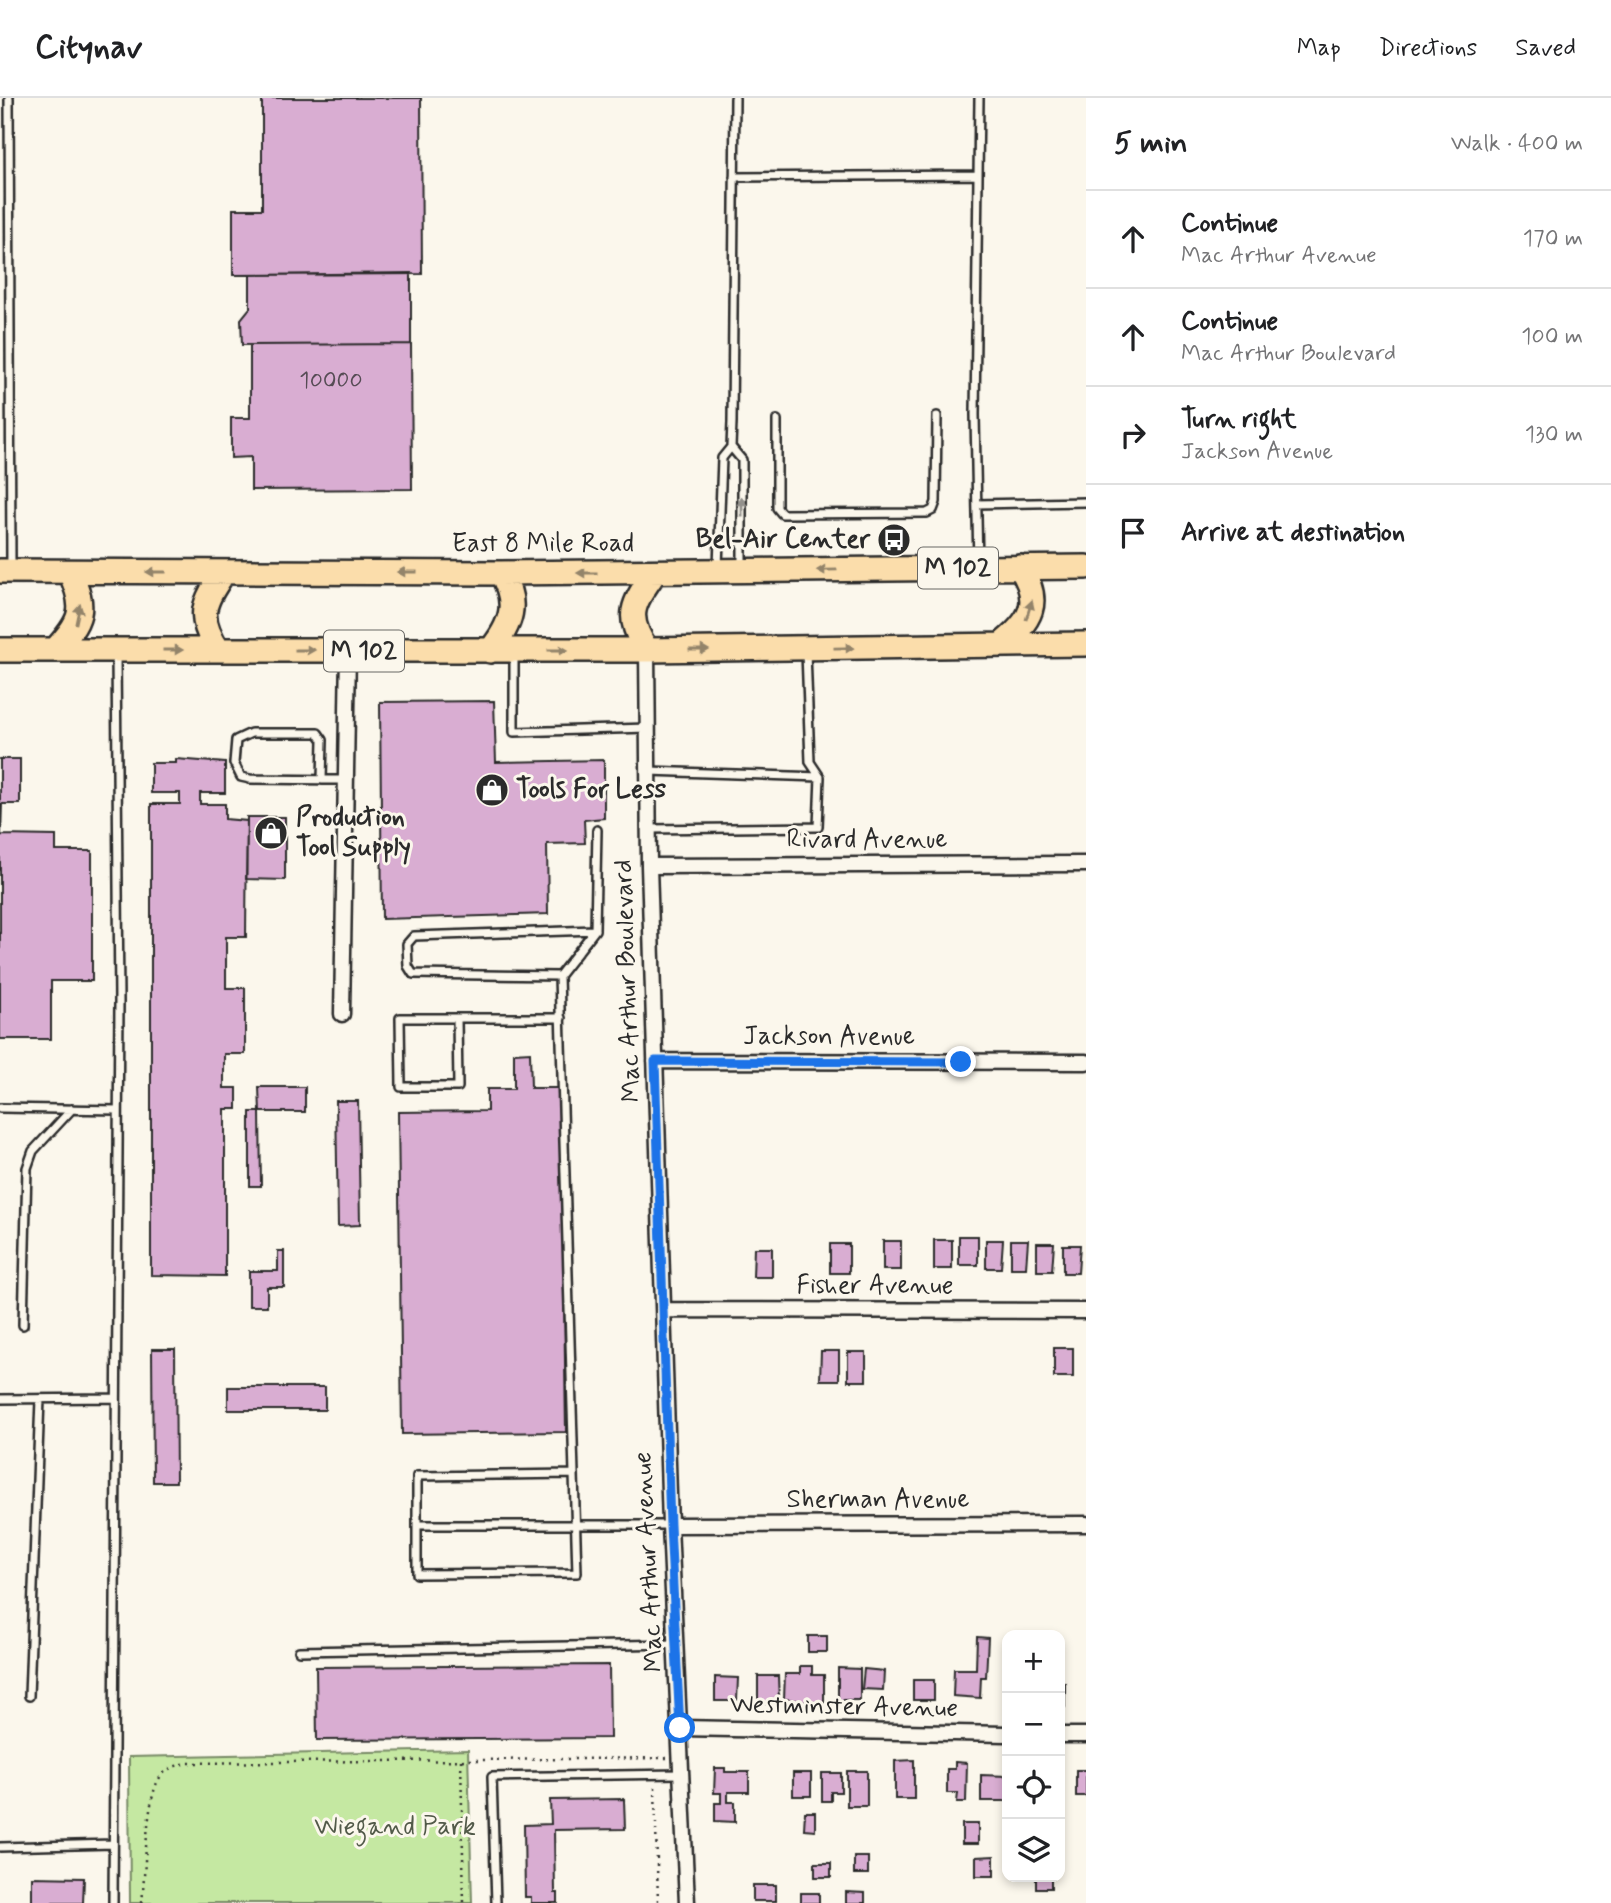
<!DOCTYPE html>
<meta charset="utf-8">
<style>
body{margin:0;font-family:Mynerve,sans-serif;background:#f6f6f6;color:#202124}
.controls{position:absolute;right:21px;bottom:21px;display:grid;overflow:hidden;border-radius:14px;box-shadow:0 4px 10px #0003}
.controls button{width:63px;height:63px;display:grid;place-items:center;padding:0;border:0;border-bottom:2px solid #e0e0e0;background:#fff;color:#202124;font:35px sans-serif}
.stop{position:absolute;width:21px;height:21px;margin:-16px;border:5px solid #1a73e8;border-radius:50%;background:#fff}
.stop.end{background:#1a73e8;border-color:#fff;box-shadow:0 2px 7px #0008}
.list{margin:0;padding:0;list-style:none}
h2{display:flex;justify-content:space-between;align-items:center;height:91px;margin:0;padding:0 28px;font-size:30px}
h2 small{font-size:23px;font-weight:400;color:#757577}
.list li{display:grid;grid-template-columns:46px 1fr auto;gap:21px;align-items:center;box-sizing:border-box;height:98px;padding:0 28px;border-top:2px solid #e0e0e0}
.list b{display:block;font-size:26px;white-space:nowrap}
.list p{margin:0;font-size:23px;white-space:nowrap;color:#757577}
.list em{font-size:23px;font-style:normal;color:#757577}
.icon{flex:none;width:38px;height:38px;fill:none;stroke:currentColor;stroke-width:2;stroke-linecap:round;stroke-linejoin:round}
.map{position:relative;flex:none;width:1086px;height:1805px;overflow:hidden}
header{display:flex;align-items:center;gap:42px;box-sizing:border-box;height:98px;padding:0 35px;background:#fff;border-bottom:2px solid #e0e0e0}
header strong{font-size:33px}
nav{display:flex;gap:38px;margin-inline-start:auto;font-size:24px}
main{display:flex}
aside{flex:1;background:#fff}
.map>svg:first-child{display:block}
.green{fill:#c5e8a2;stroke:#788a66;stroke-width:2}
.building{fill:#d9add2;stroke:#2b2b2b;stroke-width:2}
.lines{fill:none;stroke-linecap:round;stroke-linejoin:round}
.service-casing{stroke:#2b2b2b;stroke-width:12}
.minor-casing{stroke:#2b2b2b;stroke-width:19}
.trunk-casing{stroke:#2b2b2b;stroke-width:28}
.path{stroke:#2b2b2b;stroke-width:2.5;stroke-dasharray:2 5;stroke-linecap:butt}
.service{stroke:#fbf7ec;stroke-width:7}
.minor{stroke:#fbf7ec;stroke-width:14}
.trunk{stroke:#fbddab;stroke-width:23}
.oneway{fill:#93918c}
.oneway2{fill:#93846b}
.route{stroke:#1a73e8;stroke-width:9}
.labels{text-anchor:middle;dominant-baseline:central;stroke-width:6;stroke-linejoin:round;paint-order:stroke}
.number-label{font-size:23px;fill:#564c55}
.shield{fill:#fbf7ec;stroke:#696865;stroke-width:2}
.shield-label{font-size:24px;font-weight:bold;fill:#2b2b2b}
.poi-label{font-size:26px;font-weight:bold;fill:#2b2b2b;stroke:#fbf7ec;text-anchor:start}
.street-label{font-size:26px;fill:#2b2b2b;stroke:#fbf7ec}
.park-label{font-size:26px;fill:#525a49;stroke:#fbf7ec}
</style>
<header>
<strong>Citynav</strong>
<nav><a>Map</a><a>Directions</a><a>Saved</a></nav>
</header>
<main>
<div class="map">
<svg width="1086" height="1805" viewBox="0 0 1086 1805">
<rect width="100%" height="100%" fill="#fbf7ec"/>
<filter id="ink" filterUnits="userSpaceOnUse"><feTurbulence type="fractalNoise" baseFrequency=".0143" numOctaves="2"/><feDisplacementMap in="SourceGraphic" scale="14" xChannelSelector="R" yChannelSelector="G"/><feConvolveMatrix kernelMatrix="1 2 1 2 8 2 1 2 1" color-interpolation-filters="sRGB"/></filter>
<g filter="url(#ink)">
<path class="green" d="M468 1652 472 1805H130L129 1659Z"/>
<path class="building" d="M262 0H421L422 176 233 177V111H262Z
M411 175V246L242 247 241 221 250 210V177Z
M411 246 412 391 251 392V359L231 360V320H250V247Z
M494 603 496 664 604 662V720L584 722 585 745 547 746 548 816 382 821 380 604Z
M0 661H20V706H2L1 737 56 738V753H92V883H51V941H0Z
M176 661 225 665V695H200V706H225V721L247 723 246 839H226V890H245V956H224V990H237V1011H225V1178L151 1177V706H180V695H151V665H176Z
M247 719H285V782L246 781Z
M530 954 531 990H561L566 1334 402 1336 398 1014 487 1013V991H514V955Z
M259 989H305V1014H260Z
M336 1003H358L360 1127 338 1128Z
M250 1014H260L261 1088H250Z
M959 1138H978V1167H959Z
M934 1142H952V1171H934Z
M986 1142H1003L1001 1170H986Z
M1011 1142H1028L1026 1170H1011Z
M883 1143H901V1172H883Z
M1037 1145H1054L1052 1173H1037Z
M830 1146H849V1175H830Z
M1063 1147H1080L1078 1175H1063Z
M754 1150H772V1179H753Z
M278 1153H284V1189H267V1208H249V1173H278Z
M1054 1250H1073V1279H1054Z
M152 1251H175L176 1384H153Z
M821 1253H839V1282H820Z
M848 1254H866V1283H848Z
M228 1289H325V1312H228Z
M808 1538H827V1554H808Z
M977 1539 988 1540 986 1579H981L980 1600 953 1598 954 1571H976Z
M609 1567 610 1640 317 1642 316 1569Z
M800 1568H812V1577H824V1605L784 1601 785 1576H800Z
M838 1570 860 1571V1602H838Z
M864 1571 884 1573 883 1592 862 1591Z
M758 1578H778L779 1606H758Z
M715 1579 738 1580 737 1603H715Z
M913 1582H934V1602H913Z
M1060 1585H1065V1609H1060Z
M914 1662V1701H895V1663Z
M955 1664 967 1665 966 1704H957L958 1695H947V1671H955Z
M715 1670H725V1674H749V1694H728V1704H735V1724L715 1723V1705H721V1695H714Z
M1076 1672H1086V1698H1076Z
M847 1673H867V1708H847Z
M793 1675H811V1698H793Z
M822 1675H841V1694H831V1703H822Z
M981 1677 1007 1678V1703H981Z
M624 1701 625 1731 554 1732 555 1795H558V1805H531V1799H525L524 1727 551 1726 550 1702Z
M805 1714H815V1732L804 1731Z
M962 1726H978V1746H962Z
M994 1758V1778H976V1759Z
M854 1759H868V1776H854Z
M815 1765H831V1779H815Z
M32 1779 84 1780 83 1805H32Z
M1036 1779H1051V1790H1036Z
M753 1787H776V1803H753Z
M846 1794 865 1795V1805H846Z
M801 1795H819V1805H801Z"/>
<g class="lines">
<defs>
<path id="service" d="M9 0 11 468
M734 79 977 77
M777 322V410L782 416 927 415 933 412 936 404 937 318
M731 349 742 362V469
M977 406 1086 404
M978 468 975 317 979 0
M718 469 722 360 731 349 732 324 735 0
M514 557V634L648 630
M649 673 820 679
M322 682 323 642 318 635H251L236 642 234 665 241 679 250 681 346 682
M649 731 818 729 820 679 810 664 806 554
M559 878 595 832
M457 920 458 989H401L400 920H561
M0 1010 118 1012
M23 1227 27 1070 33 1053 72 1011
M0 1301 116 1300
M574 1376 417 1378V1427H670
M417 1427V1476L577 1475 559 878 413 876 408 868 407 846 414 838 595 832 597 732
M299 1553 677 1546
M29 1598 40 1301
M0 1749 113 1746
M113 1805 119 903 116 556
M496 1805 492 1679 681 1676"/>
<path id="minor" d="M647 552 649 768 670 1427 687 1805
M649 768 1086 766
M342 916 348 553
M655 963 1086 964
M664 1212 1086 1213
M670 1427 1086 1426
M680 1630 1007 1636
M1060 1637H1086"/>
<path id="trunk" d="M0 473 501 475 1086 469
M1001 547C1031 523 1043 505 1020 469
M0 552H647L1086 546
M55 552C82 522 87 512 70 474
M218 552C196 517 203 506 224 474
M647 552C624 517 633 506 655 474
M490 553C512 526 519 505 501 475"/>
</defs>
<use href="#service" class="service-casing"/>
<use href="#minor" class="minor-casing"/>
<use href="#trunk" class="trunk-casing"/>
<path class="path" d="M461 1662 464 1805
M655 1689 658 1805
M142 1805C145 1778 146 1701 159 1681 166 1670 175 1668 187 1665L667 1660"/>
<use href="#service" class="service"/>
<use href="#minor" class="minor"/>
<use href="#trunk" class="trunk"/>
</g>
<defs><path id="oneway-solid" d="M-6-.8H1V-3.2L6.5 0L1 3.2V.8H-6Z" transform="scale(1.75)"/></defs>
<use class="oneway" href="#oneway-solid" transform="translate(742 409) rotate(-91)"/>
<g class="oneway2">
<use href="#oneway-solid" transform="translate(827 472) rotate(179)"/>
<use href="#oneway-solid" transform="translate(156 474) rotate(-180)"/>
<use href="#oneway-solid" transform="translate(407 474) rotate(-180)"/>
<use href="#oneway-solid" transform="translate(587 475) rotate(180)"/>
<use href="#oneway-solid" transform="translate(1029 512) rotate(-73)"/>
<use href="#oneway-solid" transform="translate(78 516) rotate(-78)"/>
<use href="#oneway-solid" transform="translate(844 550) rotate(-1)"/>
<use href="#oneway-solid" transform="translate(173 552)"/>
<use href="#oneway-solid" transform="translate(305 552)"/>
<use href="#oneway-solid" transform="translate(558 552)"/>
<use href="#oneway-solid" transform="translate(699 552)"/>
</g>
</g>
<g class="lines" filter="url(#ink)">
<path class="route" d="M680 1630 670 1427 655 963 961 964"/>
</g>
<defs>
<symbol id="bus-disc" viewBox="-11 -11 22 22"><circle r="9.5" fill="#2b2b2b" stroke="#fbf7ec"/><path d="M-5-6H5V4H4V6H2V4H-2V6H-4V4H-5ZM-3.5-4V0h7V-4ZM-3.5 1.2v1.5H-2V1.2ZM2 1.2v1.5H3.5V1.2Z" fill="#fff"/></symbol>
<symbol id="shop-disc" viewBox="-11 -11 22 22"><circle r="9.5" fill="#2b2b2b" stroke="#fbf7ec"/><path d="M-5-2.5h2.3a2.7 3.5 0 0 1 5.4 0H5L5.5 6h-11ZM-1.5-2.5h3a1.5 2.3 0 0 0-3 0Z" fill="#fff"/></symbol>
</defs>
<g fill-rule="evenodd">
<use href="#bus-disc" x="875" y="423" width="38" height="38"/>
<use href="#shop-disc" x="473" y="673" width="38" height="38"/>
<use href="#shop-disc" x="252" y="716" width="38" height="38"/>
</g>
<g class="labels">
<g class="number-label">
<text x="331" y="283">10000</text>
</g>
<g class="shield">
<rect x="918" y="449.5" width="80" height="41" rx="5"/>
<rect x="324" y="532.5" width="80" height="41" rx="5"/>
</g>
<g class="shield-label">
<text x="958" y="470">M 102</text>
<text x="364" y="553">M 102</text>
</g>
<g class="poi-label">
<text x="870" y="442" text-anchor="end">Bel-Air Center</text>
<text x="516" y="692">Tools For Less</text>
<text x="296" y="720">Production<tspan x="296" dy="30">Tool Supply</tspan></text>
</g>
<g class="street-label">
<text x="543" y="446">East 8 Mile Road</text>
<text x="867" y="742">Rivard Avenue</text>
<text transform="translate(628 883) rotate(-92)">Mac Arthur Boulevard</text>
<text x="829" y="939">Jackson Avenue</text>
<text x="875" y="1188">Fisher Avenue</text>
<text x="878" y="1402">Sherman Avenue</text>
<text transform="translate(649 1464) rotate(-93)">Mac Arthur Avenue</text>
<text transform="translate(844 1609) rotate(1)">Westminster Avenue</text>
</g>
<g class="park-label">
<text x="395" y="1729">Wiegand Park</text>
</g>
</g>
</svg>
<div class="controls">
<button>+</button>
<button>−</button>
<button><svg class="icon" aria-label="locate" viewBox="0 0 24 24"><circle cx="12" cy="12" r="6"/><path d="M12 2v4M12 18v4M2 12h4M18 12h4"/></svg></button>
<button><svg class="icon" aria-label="layers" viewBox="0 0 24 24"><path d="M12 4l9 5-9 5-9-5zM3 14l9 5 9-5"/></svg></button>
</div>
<div class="stop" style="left:680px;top:1630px"></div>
<div class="stop end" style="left:961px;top:964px"></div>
</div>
<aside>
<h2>5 min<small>Walk · 400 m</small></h2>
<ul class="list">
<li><svg class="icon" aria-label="ahead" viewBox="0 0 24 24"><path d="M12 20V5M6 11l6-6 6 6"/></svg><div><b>Continue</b><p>Mac Arthur Avenue</p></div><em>170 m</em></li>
<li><svg class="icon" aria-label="ahead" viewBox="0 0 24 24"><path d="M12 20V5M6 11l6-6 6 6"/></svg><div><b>Continue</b><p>Mac Arthur Boulevard</p></div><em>100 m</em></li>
<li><svg class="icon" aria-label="right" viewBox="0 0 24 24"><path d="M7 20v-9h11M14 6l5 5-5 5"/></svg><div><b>Turn right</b><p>Jackson Avenue</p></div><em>130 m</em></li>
<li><svg class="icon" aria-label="arrive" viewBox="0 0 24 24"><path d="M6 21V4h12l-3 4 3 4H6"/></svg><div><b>Arrive at destination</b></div></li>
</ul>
</aside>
</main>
